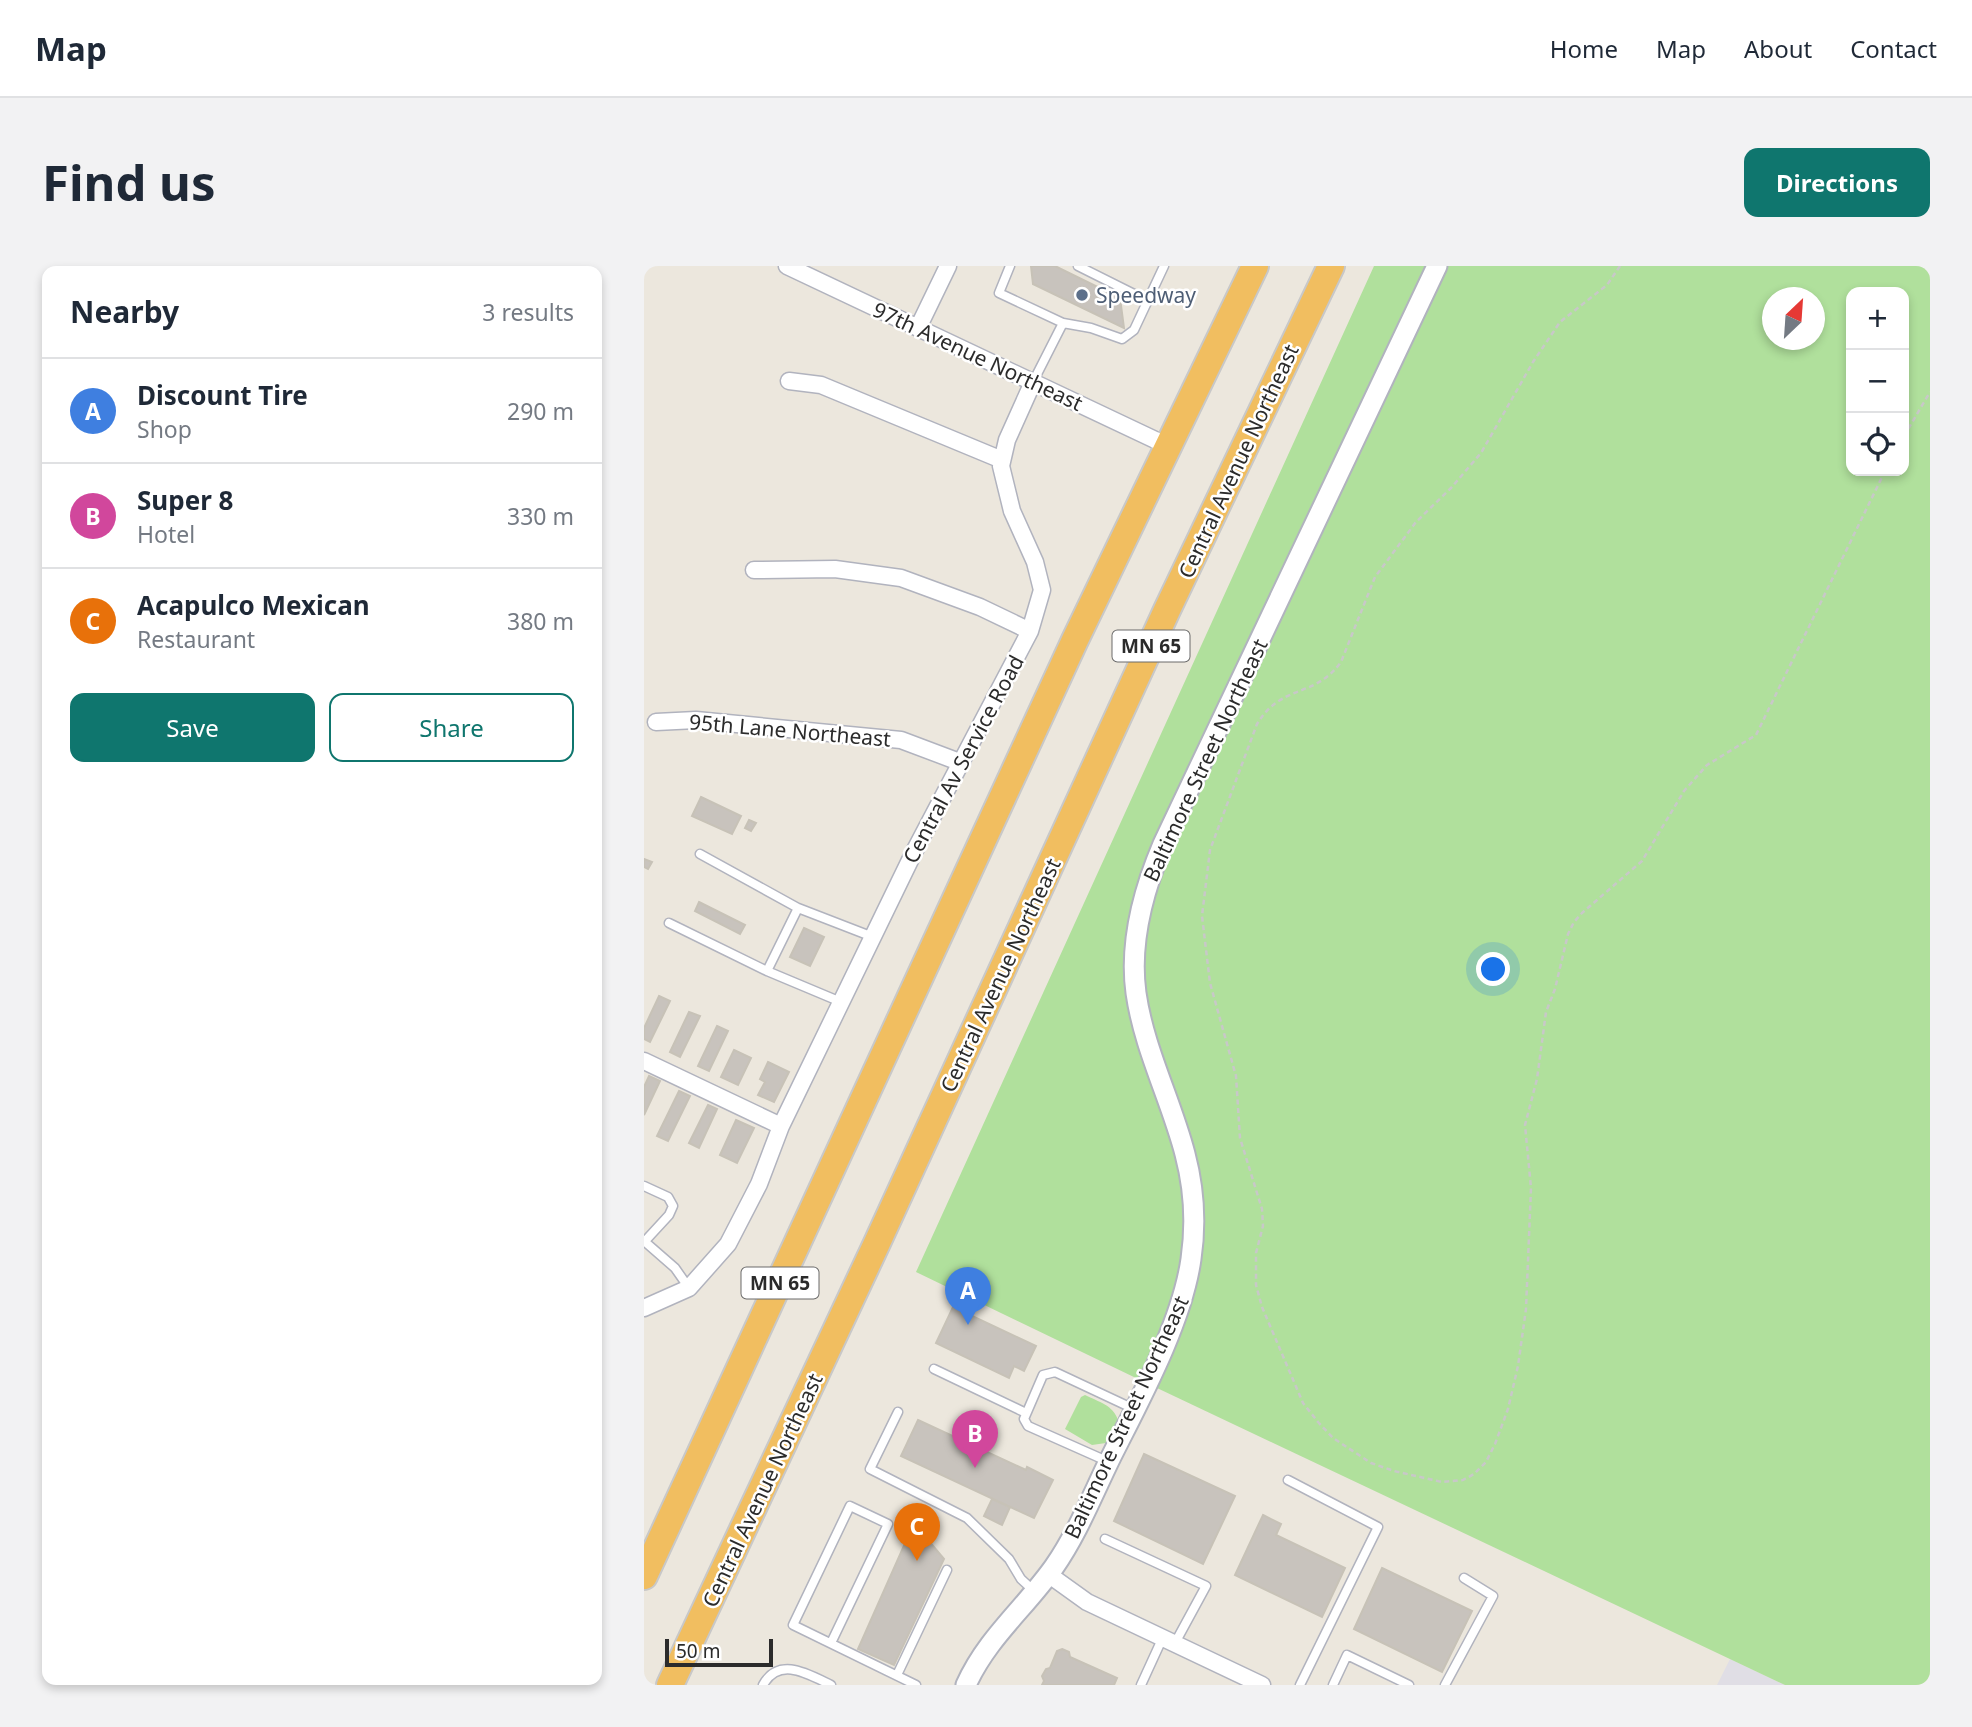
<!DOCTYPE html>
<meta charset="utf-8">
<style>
body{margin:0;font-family:"Noto Sans",sans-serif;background:#f2f2f3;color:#1f2937}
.controls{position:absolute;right:21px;top:21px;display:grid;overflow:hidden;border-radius:14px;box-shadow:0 4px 10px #0003}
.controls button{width:63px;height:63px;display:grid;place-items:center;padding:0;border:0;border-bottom:2px solid #e0e1e3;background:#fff;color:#1f2937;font:35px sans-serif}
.compass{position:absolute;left:1118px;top:21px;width:63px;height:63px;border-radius:50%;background:#fff;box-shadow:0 4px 10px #0003;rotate:25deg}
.scale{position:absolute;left:21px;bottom:18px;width:108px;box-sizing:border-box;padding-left:7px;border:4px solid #2b2b2b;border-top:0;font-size:19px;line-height:24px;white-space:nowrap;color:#2b2b2b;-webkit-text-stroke:5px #fff;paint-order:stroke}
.you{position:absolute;left:850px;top:704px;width:24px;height:24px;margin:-18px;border:5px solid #fff;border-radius:50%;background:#1a73e8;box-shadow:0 0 0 10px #1a73e833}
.badge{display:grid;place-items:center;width:46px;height:46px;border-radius:50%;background:#0f766e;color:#fff;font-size:23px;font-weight:700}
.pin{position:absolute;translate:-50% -58px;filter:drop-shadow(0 2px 4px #0008)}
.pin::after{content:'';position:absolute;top:37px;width:24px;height:21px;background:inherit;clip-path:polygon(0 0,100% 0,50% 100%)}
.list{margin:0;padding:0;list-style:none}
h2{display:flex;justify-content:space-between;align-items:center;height:91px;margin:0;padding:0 28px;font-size:30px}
h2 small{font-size:23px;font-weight:400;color:#747a83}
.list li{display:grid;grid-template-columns:46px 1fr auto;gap:21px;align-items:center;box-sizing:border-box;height:105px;padding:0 28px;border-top:2px solid #e0e1e3}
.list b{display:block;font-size:26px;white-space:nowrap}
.list p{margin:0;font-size:23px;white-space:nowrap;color:#747a83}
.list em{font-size:23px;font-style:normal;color:#747a83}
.actions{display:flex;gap:14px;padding:21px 28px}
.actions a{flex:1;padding:16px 0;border:2px solid #0f766e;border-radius:14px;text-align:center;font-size:24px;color:#0f766e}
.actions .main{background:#0f766e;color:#fff}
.icon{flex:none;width:38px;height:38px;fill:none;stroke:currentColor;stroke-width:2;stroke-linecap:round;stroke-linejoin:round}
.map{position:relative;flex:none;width:1286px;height:1419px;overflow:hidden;border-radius:14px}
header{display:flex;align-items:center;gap:42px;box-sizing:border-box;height:98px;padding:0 35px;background:#fff;border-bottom:2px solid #e0e1e3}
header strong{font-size:33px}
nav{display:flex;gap:38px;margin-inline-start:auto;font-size:24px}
.intro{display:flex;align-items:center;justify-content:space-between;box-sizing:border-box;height:168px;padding:0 42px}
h1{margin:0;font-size:49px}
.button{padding:18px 32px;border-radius:14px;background:#0f766e;color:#fff;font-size:24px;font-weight:700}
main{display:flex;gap:42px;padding:0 42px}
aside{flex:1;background:#fff;border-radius:14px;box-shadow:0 4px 10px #0003}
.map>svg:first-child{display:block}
.industrial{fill:#e0dee5}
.green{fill:#b0e09c;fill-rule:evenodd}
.building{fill:#c8c3bd;stroke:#c7c2b7;stroke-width:2}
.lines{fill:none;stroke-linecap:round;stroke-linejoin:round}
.service-casing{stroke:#b1b3be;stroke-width:11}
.minor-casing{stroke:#b1b3be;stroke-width:19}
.tertiary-casing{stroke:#b1b3be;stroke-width:23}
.trunk-casing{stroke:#c8c8c8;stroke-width:30}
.path{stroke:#c8c8c8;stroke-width:2.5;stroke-dasharray:5 3.5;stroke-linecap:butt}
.service{stroke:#fff;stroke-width:8}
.minor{stroke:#fff;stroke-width:16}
.tertiary{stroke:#fff;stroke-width:19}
.trunk{stroke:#f1be60;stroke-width:26}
.service-dot{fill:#5c6f8a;stroke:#fff;stroke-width:2.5}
.labels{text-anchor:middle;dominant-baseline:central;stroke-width:5;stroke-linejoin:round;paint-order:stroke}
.shield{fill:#fff;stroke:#6b6b6b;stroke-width:2}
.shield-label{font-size:19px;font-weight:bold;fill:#2b2b2b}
.service-label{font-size:21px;fill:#4e5e75;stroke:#fff;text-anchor:start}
.street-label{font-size:21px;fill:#2b2b2b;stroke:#fff}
</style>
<header>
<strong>Map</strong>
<nav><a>Home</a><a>Map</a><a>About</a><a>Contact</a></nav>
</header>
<div class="intro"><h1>Find us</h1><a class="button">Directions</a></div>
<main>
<aside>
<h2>Nearby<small>3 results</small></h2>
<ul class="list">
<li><span class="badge" style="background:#3f7fe0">A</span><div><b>Discount Tire</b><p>Shop</p></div><em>290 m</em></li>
<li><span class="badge" style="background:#d1479c">B</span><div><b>Super 8</b><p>Hotel</p></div><em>330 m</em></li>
<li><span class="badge" style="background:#e8710a">C</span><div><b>Acapulco Mexican</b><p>Restaurant</p></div><em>380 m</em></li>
</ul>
<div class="actions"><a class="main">Save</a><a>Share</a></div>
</aside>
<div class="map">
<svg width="1286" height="1419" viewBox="0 0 1286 1419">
<rect width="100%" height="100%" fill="#ece7dd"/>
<path class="industrial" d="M1086 1393 1141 1419H1073Z"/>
<path class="green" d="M730 0H1286V1419H1141L494 1113 272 1006ZM1207 26H1260V205H1207ZM1128 32H1170V74H1128Z
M441 1129C455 1136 469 1139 474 1154L462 1177 448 1179 421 1163 437 1131Z"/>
<path class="building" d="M387 0H411L476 32 480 62 389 18Z
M57 531 97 550 88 568 48 550Z
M105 554 112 557 107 565 101 562Z
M0 593 8 596 4 603 0 601Z
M55 636 101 659 96 668 51 645Z
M160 662 180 671 166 700 146 691Z
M15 730 26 735 6 776 0 773V762Z
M45 746 56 750 36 791 26 786Z
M73 760 84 765 65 805 54 800Z
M90 784 107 792 94 819 77 811Z
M124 796 145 806 130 836 114 829 121 816 116 813Z
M5 810 16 815 0 849V821Z
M35 825 46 830 24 875 13 870Z
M64 839 73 843 55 882 45 877Z
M92 854 110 862 93 897 76 889Z
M309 1041 392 1080 380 1105 370 1100 365 1112 292 1077Z
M274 1154 382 1204 383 1201 409 1214 390 1252 257 1190Z
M500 1188 591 1230 559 1298 470 1255Z
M348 1233 366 1241 358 1259 340 1250Z
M619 1249 637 1258 632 1269 701 1302 678 1351 591 1309Z
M266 1266 285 1275 300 1293 250 1399 214 1383Z
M738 1302 828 1345 798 1406 710 1363Z
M418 1383 425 1386 426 1391 473 1412 470 1419H398L400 1415 398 1410 402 1403 406 1402 413 1385Z"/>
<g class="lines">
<defs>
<path id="service" d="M366 0 355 27 419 57 389 116
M434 0 504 35
M419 57 447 62 478 73 490 64 520 0
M56 588 154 642
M25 657 123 705
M197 736 123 705 154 642 229 671
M0 920 24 931 29 940 25 949 1 975
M0 975 31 1002 45 1022
M290 1103 382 1147
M254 1146 226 1203 323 1252 365 1293 377 1313 390 1325
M465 1196 384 1160 380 1153 399 1109 411 1106 490 1143
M644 1214 734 1261 656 1419
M461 1273 562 1320 531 1377
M187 1377 244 1258 206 1240 149 1359 272 1419
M253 1409 303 1304
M119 1419C135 1390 164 1408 187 1419
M497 1419 519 1371
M689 1419 703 1389 765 1419
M801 1419 849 1330 820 1312"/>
<path id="minor" d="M143 0 524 180
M274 62 304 0
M145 115 177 119 358 194
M110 304 191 303 257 312 336 341 386 365
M12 456 52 454 257 474 318 497
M0 795 137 860
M0 1042 45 1022 84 978 115 918 137 860 270 586 386 365 398 324 391 296 368 245 357 200 363 174 389 116
M404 1308 443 1336 618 1419"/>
<path id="tertiary" d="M322 1419C343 1372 381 1342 410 1301 433 1268 448 1230 466 1193 495 1135 538 1057 547 993 552 959 550 922 541 888 527 834 500 783 492 727 485 676 499 625 519 578L793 0"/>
<path id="trunk" d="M0 1310 431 374 611 0
M26 1419 233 977 523 344 687 0"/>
</defs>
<use href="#service" class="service-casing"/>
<use href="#minor" class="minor-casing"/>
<use href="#tertiary" class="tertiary-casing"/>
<use href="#trunk" class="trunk-casing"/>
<path class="path" d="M976 0 963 19 916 56 889 96 837 187 807 222 772 256 731 311 697 396C670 433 638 417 613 458L566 584 558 650 566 717 592 810 596 872 618 943 619 960 612 987V1019L618 1041 659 1137 674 1156 689 1172 727 1197 750 1205 798 1216 819 1214 830 1208 842 1196 851 1178 864 1143 874 1100 882 1043 887 922 881 859 893 813 902 746 911 723 924 668 930 656 938 647 998 595 1040 525 1063 499 1112 469 1241 205
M1260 170 1286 126"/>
<use href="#service" class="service"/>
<use href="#minor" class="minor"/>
<use href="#tertiary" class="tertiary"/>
<use href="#trunk" class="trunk"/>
</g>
<circle class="service-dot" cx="438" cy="29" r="7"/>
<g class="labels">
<g class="shield">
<rect x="468.5" y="364.5" width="77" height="31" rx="5"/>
<rect x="97.5" y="1001.5" width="77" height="31" rx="5"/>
</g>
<g class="shield-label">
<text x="507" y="380">MN 65</text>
<text x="136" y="1017">MN 65</text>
</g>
<g class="service-label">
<text x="452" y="29">Speedway</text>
</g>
<g class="street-label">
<text transform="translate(334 90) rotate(25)">97th Avenue Northeast</text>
<text transform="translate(594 195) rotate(-65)">Central Avenue Northeast</text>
<text transform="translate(146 464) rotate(5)">95th Lane Northeast</text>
<text transform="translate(319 493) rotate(-62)">Central Av Service Road</text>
<text transform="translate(561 494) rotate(-65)">Baltimore Street Northeast</text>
<text transform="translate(356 709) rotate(-65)">Central Avenue Northeast</text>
<text transform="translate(482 1151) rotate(-65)">Baltimore Street Northeast</text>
<text transform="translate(118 1224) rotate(-65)">Central Avenue Northeast</text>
</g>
</g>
</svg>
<div class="controls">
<button>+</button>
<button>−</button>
<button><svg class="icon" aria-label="locate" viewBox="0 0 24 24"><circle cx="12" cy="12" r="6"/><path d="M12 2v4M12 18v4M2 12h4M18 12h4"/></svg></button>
</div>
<svg class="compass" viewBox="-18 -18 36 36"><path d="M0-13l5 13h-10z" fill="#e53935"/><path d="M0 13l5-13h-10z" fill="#747a83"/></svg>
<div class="scale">50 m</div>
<div class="you"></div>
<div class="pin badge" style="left:324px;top:1059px;background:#3f7fe0">A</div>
<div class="pin badge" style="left:331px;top:1202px;background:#d1479c">B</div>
<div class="pin badge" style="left:273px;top:1295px;background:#e8710a">C</div>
</div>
</main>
